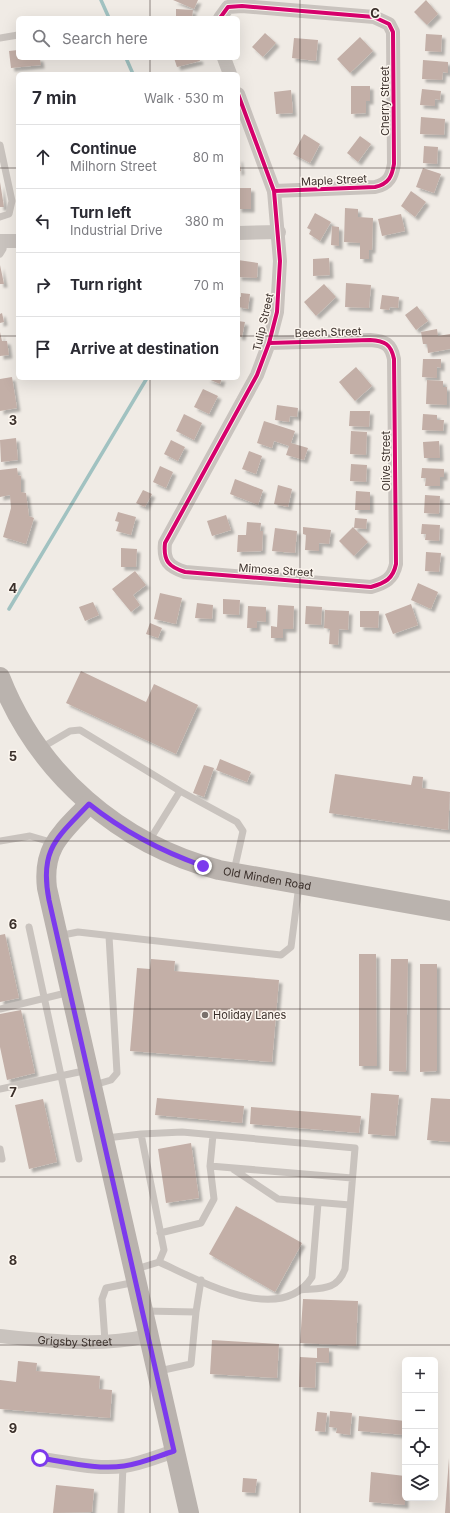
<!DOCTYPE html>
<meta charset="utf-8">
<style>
body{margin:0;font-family:Inter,sans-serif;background:#f7f7f7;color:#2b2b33}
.controls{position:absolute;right:12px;bottom:12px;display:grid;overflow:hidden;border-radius:6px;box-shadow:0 4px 16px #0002}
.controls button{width:36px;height:36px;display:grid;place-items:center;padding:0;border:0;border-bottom:1px solid #e1e1e2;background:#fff;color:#2b2b33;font:20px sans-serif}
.stop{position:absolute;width:12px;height:12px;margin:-9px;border:3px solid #7c3aed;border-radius:50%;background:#fff}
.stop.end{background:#7c3aed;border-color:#fff;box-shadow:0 1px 4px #0008}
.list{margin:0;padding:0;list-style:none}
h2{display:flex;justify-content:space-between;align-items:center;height:52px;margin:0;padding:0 16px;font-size:17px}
h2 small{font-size:13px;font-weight:400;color:#7c7c81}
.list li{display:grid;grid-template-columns:26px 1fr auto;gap:12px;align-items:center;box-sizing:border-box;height:64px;padding:0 16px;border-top:1px solid #e1e1e2}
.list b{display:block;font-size:15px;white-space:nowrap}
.list p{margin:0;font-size:13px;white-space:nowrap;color:#7c7c81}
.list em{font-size:13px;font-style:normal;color:#7c7c81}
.icon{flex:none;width:22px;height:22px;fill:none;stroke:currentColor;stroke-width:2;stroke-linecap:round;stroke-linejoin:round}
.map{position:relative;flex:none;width:450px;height:1513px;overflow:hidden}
.search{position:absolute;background:#fff;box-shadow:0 4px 16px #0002;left:16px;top:16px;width:224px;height:44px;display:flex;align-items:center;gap:10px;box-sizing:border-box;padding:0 14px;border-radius:6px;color:#7c7c81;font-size:15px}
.panel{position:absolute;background:#fff;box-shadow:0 4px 16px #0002;left:16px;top:72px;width:224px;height:308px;border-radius:6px}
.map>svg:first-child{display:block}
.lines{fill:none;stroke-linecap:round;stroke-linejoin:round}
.stream{stroke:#a1c2c1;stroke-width:3.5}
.building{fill:#c3afa7;filter:url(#shadow)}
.service{stroke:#c9c3be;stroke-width:7}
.minor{stroke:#c9c3be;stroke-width:14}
.secondary{stroke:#bab3ae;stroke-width:20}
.cycleway-casing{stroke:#fbf5ee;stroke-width:6}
.cycleway{stroke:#d6006c;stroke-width:4}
.route{stroke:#7c3aed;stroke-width:5}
.grid{fill:none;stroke:#3b302b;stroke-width:1;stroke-opacity:0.55}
.poi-dot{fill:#7a716c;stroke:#fbf5ee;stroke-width:1.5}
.labels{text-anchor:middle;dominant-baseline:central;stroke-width:3;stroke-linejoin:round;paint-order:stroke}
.street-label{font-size:11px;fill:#3b302b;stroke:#fbf5ee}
.poi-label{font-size:11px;fill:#3b302b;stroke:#fbf5ee;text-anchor:start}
.grid-label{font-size:13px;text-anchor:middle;font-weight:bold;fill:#3b302b;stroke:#fbf5ee;stroke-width:3;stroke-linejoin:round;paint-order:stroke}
</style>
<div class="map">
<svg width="450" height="1513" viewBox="0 0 450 1513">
<defs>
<filter id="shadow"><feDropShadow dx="3.5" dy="3.5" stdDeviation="1" flood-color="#0004"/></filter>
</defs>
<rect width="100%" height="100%" fill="#f0ebe5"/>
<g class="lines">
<path class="stream" d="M101 0 109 18
M126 58 133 74
M9 609 147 378"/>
</g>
<path class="building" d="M173 0H198L194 9Z
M426 0 438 14 427 25 414 12Z
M176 9 193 10 192 18H176Z
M265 33 276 43 263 57 252 47Z
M426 34 442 35 441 52 425 51Z
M360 37 373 51 350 73 337 59Z
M294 38 318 40 316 61 292 58Z
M18 50V58H40L41 65 11 68 9 51Z
M174 58H199L200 61 177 67Z
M423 60 448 62V73L443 72 442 80 422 79Z
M351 86H370V101H366V113L351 114Z
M422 89 441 91 440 100 435 99V106L420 105Z
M291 90 293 113 276 114 274 92Z
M421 117 445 119 444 135 420 134Z
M304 134 320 144 310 163 293 154Z
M360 136 371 144 358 162 347 153Z
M424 146 438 147 437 164 423 163Z
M239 158 241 171 238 172V159Z
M423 168 441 174 434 193 416 187Z
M0 182 4 207H0Z
M238 188H251V209H238Z
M411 191 426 202 415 217 401 206Z
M345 208 358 209V217L373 218 372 250H369V259H360V243L344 242Z
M315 213 331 222 320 241 309 234 311 230 307 228Z
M401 214 405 231 382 236 378 219Z
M332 226 339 227V246L331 245Z
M329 258 330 275 313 276V259Z
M238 260 258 263 257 278 238 277Z
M0 265 4 284H0Z
M346 283 371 285 369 308 345 307Z
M324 284 336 297 316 316 304 302Z
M241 293 250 294 248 309 238 307V296L241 297Z
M382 295 399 297 398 308 390 307 389 310 380 309Z
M417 306 428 321 416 330 405 315Z
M2 313 4 322 0 323V314Z
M238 321 245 322 242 337 238 336Z
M437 329 438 336 450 334V349L428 353 427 344H423L421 332Z
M0 332 2 341H7L9 355 0 356Z
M423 359H441V368L437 367V378L422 377Z
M356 367 372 386 355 401 339 382Z
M12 377 17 408 0 411V379Z
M206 378H222L220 384Z
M427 380 443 381V387H447V405L426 404Z
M203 389 218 396 209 414 194 407Z
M277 405 298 408 297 417 290 416 289 422 275 420Z
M350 411H370L369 427 349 426Z
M184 414 202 423 194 440 176 431Z
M423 414 437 415V420H444L443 431 422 430Z
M264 421 295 431 291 443 308 448 304 460 286 455 289 446 274 441 272 448 257 443Z
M351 431 367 432 366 455 350 454Z
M16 438 18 460 1 462 0 440Z
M171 440 185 447 178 461 164 454Z
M439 441 440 458H424L423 442Z
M249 451 262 456 256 474 242 469Z
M351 464 367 465 366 482 350 481Z
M160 466 173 472 166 488 153 482Z
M17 468 18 475 21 476V492L26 493 29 516 34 518 26 544 3 537 11 508 10 495 0 497V470Z
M422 468 444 469V477H440V486H425L426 478H421Z
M235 479 263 490 258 505 230 494Z
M278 485 292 489 288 507 274 504Z
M143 490 152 494 145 507 136 503Z
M356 491 370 492V510H355Z
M425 495 440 496 439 514 424 513Z
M118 512 136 517 131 535 116 531 119 522 115 521Z
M226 515 231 530 212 536 207 521Z
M355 518 367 519 366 529 354 528Z
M247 522 261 523 260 531H263L262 551 237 552 238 535H246Z
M422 524 440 525 439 541 425 540 426 534H421Z
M303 527 331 530 329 544 319 543V551L305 550 306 535 303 534Z
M353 527 368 542 354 556 339 541Z
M275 528 297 531 295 553 272 551Z
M121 548 137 549 136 567H121Z
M426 552 441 553 439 572 425 571Z
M135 571 146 585 133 595 140 605 131 612 112 589Z
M418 583 438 592 431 609 411 600Z
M160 593 182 598 176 624 154 619Z
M223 599 240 600 239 615 223 614Z
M93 602 99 615 85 621 79 607Z
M197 603 213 605 212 619 195 618Z
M411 604 418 625 393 634 385 614Z
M278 605 294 606 293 629H283V638H271V626L277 627Z
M248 606 266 607V622L257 621V628H247Z
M306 606 322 607 321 625 305 624Z
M325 610 349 611 348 630 339 629 338 645 329 644 330 629 324 628Z
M360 611H379L378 628 360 627Z
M150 623 162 628 158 638 146 634Z
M81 671 146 702 154 684 198 705 176 754 66 703Z
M220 759 251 772 247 782 216 770Z
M204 765 214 768 204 797 193 793Z
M335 774 411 785 413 776 423 777 422 788 450 792 448 830 329 813Z
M5 934 19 998 0 1002V935Z
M359 954H376L377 1066H359Z
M151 959 175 961 174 971 279 980 272 1062 130 1051 137 968 150 969Z
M391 959H408L406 1072 389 1071Z
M420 964H437V1071L420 1072Z
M21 1010 35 1073 7 1080 0 1047V1014Z
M371 1093 399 1095 395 1136 368 1134Z
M157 1098 244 1106 242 1123 155 1115Z
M431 1098 450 1099V1142L427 1140Z
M43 1099 57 1162 29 1169 15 1105Z
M251 1107 361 1116 359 1133 250 1124Z
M191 1143 199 1198 166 1203 158 1149Z
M236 1206 302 1243 275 1292 209 1254Z
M303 1299 358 1301 356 1346 300 1343Z
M212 1340 279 1344 277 1378 210 1374Z
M317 1348H329V1363L316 1362 315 1388 299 1387 300 1357 317 1358Z
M18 1361 37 1363 36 1371 100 1376 99 1389 112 1390 110 1418 0 1409V1380L16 1382Z
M330 1411 352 1413 350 1435 336 1433 337 1428 329 1427Z
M317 1412 327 1413 325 1432 315 1431Z
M359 1416 405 1421V1435L358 1431Z
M449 1458 450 1513H445Z
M371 1472 405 1476V1505L369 1502Z
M243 1478 257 1479 255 1493 242 1492Z
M56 1485 94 1489 92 1512 53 1513Z"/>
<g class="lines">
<path class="service" d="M0 38 18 35
M0 145 12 201 9 214 0 217
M0 254 3 249 4 241
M41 748 70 731 80 730 180 791
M0 841 30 836 54 843
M149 841 180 791 237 822 243 831 234 871
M29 927 79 1159
M58 936 78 932 281 955 291 947 299 885
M0 1009 70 992
M94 1085 111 1080 117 1073 109 936
M0 1089 88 1070
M141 1134 182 1132 355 1148 345 1269C337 1291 321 1288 300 1290
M106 1138 141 1134 164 1250 159 1262 136 1269
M0 1149 2 1159
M210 1166 352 1178
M233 1169 278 1199 350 1205
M160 1233 201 1223 214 1199 210 1166 213 1135
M159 1262C199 1280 280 1327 312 1277L318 1203
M144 1311 196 1312 201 1280
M105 1341 102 1299 106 1288 136 1282
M159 1371 191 1364 196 1312
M121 1513 123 1466"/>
<g class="minor">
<path d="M220 18 228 7 242 6 374 17 389 24 393 32 394 164C392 176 389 184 375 187L274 191"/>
<path d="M224 58 230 74"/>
<path d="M238 94 274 191 280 261 277 312 269 343 257 375 165 543C163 561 169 567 185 572L371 587C385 583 393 579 396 564L394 359C391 344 385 341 370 340L269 343"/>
<path d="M238 233 279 232"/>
<path d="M0 241H18"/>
<path id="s1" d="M0 1336C49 1341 100 1347 148 1336"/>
<path d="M41 1459C67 1462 97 1470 124 1466 141 1464 158 1456 175 1451"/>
</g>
<g class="secondary">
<path id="s2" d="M0 677C38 774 119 844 219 870L450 911"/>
<path d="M89 804C63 832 42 846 47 888L189 1513"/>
</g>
<defs>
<path id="cycleway" d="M220 18 228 7 242 6 374 17 389 24 393 32 394 164C392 176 389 184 375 187L274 191
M238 94 274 191 280 261 277 312 269 343 257 375 165 543C163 561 169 567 185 572L371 587C385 583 393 579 396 564L394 359C391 344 385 341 370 340L269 343"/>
</defs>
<use href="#cycleway" class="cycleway-casing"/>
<use href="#cycleway" class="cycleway"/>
</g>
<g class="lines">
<path class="route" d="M40 1458C67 1462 97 1470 124 1466 141 1464 158 1456 174 1451L49 900C39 849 57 838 89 804 124 832 161 851 203 866"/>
</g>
<path class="grid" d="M150 0V18M300 0V1513M150 58V74M0 168H18M238 168H450M0 336H18M238 336H450M150 378V1513M0 504H450M0 672H450M0 841H450M0 1009H450M0 1177H450M0 1345H450"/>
<circle class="poi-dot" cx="205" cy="1015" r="4"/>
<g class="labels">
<g class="street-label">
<text transform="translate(385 101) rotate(-90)">Cherry Street</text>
<text transform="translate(334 180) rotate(-3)">Maple Street</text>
<text transform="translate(263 322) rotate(-77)">Tulip Street</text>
<text transform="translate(328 332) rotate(-2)">Beech Street</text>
<text transform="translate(386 461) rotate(-90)">Olive Street</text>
<text transform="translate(276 570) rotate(4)">Mimosa Street</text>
<text stroke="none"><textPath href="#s2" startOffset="352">Old Minden Road</textPath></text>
<text stroke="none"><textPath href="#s1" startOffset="75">Grigsby Street</textPath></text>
</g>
<g class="poi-label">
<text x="213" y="1015">Holiday Lanes</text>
</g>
</g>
<g class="grid-label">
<text x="375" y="18">C</text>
<text x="13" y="425">3</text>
<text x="13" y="593">4</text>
<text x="13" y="761">5</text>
<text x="13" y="929">6</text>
<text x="13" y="1097">7</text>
<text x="13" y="1265">8</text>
<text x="13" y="1433">9</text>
</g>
</svg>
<div class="controls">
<button>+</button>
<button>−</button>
<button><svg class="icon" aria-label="locate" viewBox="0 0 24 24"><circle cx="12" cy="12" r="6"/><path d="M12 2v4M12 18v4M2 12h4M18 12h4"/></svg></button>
<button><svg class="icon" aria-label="layers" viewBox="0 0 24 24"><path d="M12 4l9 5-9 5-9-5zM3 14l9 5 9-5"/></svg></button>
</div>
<div class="stop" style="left:40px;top:1458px"></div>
<div class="stop end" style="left:203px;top:866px"></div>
<div class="search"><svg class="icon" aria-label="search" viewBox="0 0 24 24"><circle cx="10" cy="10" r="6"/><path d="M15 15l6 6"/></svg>Search here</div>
<section class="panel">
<h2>7 min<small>Walk · 530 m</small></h2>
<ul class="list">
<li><svg class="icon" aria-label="ahead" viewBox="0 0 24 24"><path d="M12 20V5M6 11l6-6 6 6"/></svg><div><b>Continue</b><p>Milhorn Street</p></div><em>80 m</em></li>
<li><svg class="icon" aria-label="left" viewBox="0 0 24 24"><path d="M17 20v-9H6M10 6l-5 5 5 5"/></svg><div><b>Turn left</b><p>Industrial Drive</p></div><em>380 m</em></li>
<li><svg class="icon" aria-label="right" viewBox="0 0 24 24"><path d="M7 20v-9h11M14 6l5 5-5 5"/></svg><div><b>Turn right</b></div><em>70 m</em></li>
<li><svg class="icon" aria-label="arrive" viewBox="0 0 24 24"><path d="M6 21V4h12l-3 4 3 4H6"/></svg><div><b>Arrive at destination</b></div></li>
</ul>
</section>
</div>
